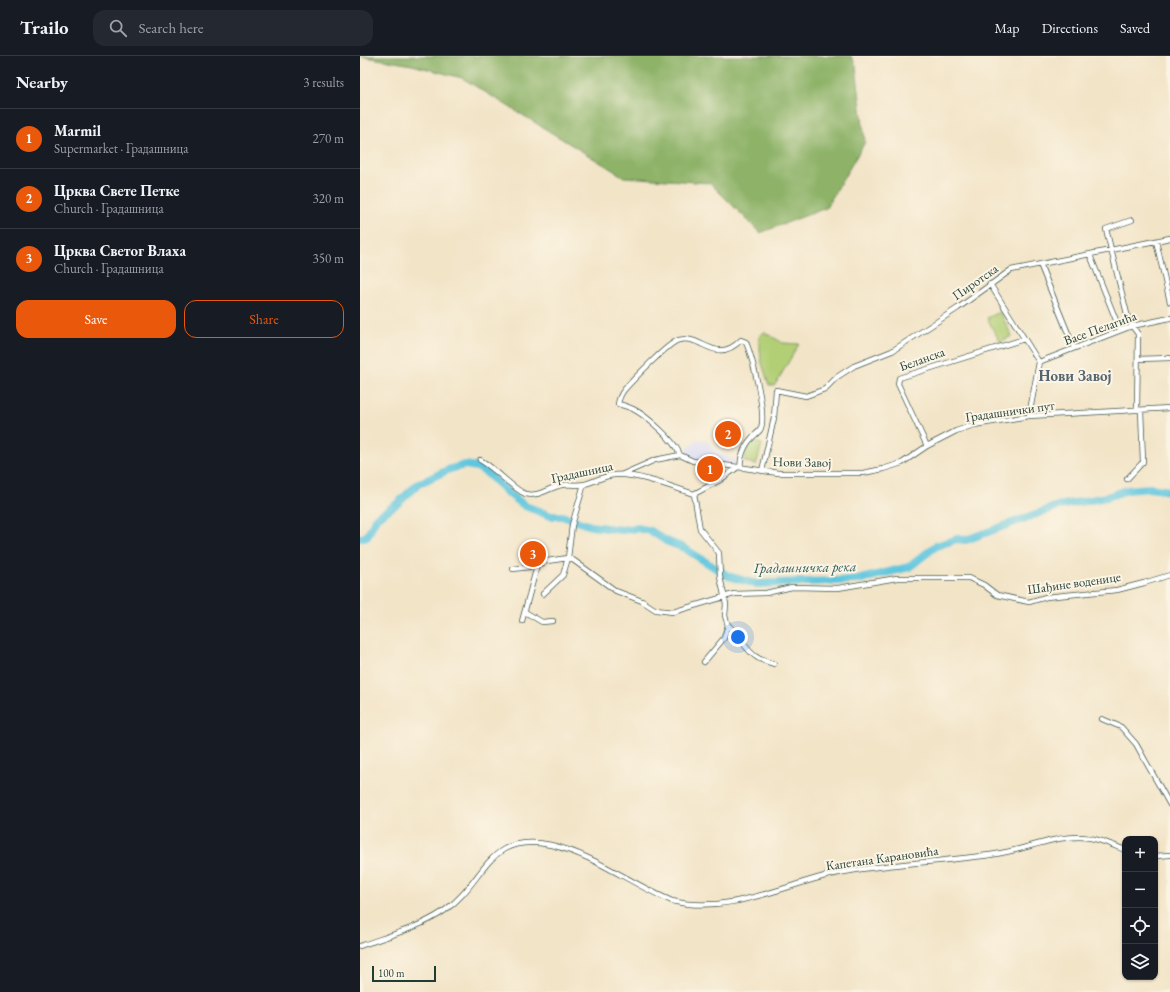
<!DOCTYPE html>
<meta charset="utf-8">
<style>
body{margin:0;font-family:"EB Garamond",serif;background:#242831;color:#f1f3f6}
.controls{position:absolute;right:12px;bottom:12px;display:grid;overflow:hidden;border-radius:8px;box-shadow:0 1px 3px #0004}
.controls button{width:36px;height:36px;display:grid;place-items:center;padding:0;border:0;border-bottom:1px solid #363941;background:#171b24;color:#f1f3f6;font:20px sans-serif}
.scale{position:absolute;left:12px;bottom:10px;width:64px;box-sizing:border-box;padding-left:4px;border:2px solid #1f3d34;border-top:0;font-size:11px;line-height:14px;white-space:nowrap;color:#1f3d34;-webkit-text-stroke:3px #fcf5e5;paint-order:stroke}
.you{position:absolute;left:378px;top:581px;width:14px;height:14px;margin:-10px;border:3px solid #fff;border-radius:50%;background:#1a73e8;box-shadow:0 0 0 6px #1a73e833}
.badge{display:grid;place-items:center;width:26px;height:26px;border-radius:50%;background:#ea580c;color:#fff;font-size:13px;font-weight:700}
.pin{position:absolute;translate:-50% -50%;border:2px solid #fff;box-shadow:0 1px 4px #0006}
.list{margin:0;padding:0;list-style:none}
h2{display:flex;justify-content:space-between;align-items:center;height:52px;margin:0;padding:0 16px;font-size:17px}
h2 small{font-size:13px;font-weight:400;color:#9ea1a6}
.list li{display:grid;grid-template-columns:26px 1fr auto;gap:12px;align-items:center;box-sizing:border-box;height:60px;padding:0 16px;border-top:1px solid #363941}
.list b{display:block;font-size:15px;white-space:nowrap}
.list p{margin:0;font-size:13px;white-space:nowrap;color:#9ea1a6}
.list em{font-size:13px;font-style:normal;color:#9ea1a6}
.actions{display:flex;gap:8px;padding:12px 16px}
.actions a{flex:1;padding:9px 0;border:1px solid #ea580c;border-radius:12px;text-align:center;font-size:14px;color:#ea580c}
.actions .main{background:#ea580c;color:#fff}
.icon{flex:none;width:22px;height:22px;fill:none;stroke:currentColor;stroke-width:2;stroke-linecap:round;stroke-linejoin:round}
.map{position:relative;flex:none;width:810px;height:936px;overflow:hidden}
header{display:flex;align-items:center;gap:24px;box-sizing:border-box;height:56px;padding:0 20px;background:#171b24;border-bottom:1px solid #363941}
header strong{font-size:19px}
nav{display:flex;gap:22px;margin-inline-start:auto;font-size:14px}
.search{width:280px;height:36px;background:#242831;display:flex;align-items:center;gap:10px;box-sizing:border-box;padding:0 14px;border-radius:12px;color:#9ea1a6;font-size:15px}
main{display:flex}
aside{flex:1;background:#171b24}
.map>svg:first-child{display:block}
.built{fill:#d6d8f9}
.green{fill:#b2cf76;stroke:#688655}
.forest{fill:#8db267;stroke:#56784e}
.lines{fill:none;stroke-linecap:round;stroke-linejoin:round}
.river{stroke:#60c6de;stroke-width:8}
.minor-casing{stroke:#3f564a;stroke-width:6}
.minor{stroke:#fff;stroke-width:4.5}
.labels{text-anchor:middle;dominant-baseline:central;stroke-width:4;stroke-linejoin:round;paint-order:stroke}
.street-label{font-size:13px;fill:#1f3d34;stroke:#fcf5e5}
.water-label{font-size:14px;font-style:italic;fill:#2f5f5e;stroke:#fcf5e5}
.quarter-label{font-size:15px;font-weight:bold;fill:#566670;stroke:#fcf5e5}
</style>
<header>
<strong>Trailo</strong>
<div class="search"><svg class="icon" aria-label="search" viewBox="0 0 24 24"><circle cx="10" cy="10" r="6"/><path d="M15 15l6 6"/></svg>Search here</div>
<nav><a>Map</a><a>Directions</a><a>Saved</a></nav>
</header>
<main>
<aside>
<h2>Nearby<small>3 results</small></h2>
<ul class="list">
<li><span class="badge">1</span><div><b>Marmil</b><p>Supermarket · Градашница</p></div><em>270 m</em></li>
<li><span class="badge">2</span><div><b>Црква Свете Петке</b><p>Church · Градашница</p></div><em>320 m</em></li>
<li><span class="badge">3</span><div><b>Црква Светог Влаха</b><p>Church · Градашница</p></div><em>350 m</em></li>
</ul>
<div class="actions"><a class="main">Save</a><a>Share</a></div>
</aside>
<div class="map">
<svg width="810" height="936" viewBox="0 0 810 936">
<rect width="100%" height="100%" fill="#fcf5e5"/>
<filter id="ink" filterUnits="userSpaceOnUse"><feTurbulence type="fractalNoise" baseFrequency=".025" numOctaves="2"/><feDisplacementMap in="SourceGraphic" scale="8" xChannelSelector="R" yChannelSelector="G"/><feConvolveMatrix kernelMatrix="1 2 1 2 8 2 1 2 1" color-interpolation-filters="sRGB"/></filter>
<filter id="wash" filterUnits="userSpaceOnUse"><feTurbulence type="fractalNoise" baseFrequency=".012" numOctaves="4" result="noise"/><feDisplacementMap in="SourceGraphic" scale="16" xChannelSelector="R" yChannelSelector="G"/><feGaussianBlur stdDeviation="0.9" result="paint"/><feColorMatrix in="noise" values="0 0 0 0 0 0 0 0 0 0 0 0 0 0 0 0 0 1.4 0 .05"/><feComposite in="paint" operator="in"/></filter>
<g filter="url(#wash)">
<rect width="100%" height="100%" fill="#f2e4c7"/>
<path class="built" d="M337 383 349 385 351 392 376 405 374 409 336 404 323 397Z"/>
<path class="green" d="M640 256 652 280 640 286 627 262Z
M404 276 423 287 439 288 415 329H409L401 304 399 281Z
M390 384 402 388 396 409 384 405Z"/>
<path class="forest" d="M0 0H491L496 10 505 86 466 152 400 177 350 127 264 121 102 22 52 9Z"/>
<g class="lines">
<path class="river" d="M0 482 7 481 16 462 38 447 58 428 90 413 105 409 117 411 127 417 147 436 165 450 191 460H202L231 470 262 474 277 472 291 475 306 485 324 492 368 520 396 528 497 524 549 511 576 490 597 483 606 484 698 450 747 441 767 434 790 432 810 435"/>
</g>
</g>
<g filter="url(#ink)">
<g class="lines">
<defs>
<path id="minor" d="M772 164 746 173 769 266 778 278 777 354
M796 185 810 246
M730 199 760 274
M680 208 714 292
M630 228 679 306 669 360
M778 303 810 302
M679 306 772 270 810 262
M567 390 538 328 539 322 664 283
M120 404C134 411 156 436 166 438 178 441 187 433 198 430 207 427 217 430 225 428 235 425 244 420 254 419 275 417 313 431 334 438L360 424 378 411 418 417H503L523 413 542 407 567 390 596 375 614 369 669 360 810 352
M378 411 333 405 320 399C315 385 287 360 273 353 268 351 263 349 258 348 259 342 261 338 264 334 272 325 309 286 319 284 342 278 355 310 381 284L386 286C392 301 408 361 400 374 398 377 393 380 391 383 385 389 379 403 381 411
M402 415 414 362 416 334 446 340 465 333 477 321 494 310 532 295 598 252 651 214 810 182
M261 419 295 404 320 399
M767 423 783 406 781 354
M334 438 340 473 359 497 360 521 366 548 365 560 368 569 364 582 344 606
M153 513 177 510 187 505 208 502 213 504 256 535 282 545 296 554 313 556 374 538 406 537 432 531 478 532 537 522H609L624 529 637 539 669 546 686 541 757 534 784 527 810 519
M183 538 203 519 208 502 212 469 224 428
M165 556 182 566 193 565
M162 565 177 510
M368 569C380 579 385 595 398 602 403 605 409 606 414 608
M742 663 761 671 776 688 810 749
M795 800 810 799
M0 890C28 880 59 872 84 855 126 826 126 775 191 789 235 799 271 828 312 845 364 858 416 833 465 820 521 807 579 807 636 798 664 794 690 781 719 781 735 781 750 788 765 794"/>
</defs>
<use href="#minor" class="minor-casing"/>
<use href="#minor" class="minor"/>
</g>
</g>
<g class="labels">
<g class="street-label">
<text transform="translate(615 226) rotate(-35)">Пиротска</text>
<text transform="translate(740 272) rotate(-20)">Васе Пелагића</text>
<text transform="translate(562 303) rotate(-20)">Беланска</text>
<text transform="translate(650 355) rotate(-8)">Градашнички пут</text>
<text transform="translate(442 406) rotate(1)">Нови Завој</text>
<text transform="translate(222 416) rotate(-12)">Градашница</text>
<text transform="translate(714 527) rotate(-8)">Шађине воденице</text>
<text transform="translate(522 802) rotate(-8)">Капетана Карановића</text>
</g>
<g class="water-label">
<text transform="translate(445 511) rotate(-1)">Градашничка река</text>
</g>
<g class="quarter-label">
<text x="715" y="319">Нови Завој</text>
</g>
</g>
</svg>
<div class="controls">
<button>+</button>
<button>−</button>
<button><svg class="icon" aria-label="locate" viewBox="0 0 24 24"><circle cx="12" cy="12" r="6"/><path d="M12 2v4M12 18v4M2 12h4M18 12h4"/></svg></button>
<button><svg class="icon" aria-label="layers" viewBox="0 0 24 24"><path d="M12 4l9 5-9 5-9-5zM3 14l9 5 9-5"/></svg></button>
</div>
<div class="scale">100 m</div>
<div class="you"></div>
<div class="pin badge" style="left:350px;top:413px">1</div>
<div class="pin badge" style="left:368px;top:378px">2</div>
<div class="pin badge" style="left:173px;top:498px">3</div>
</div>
</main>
